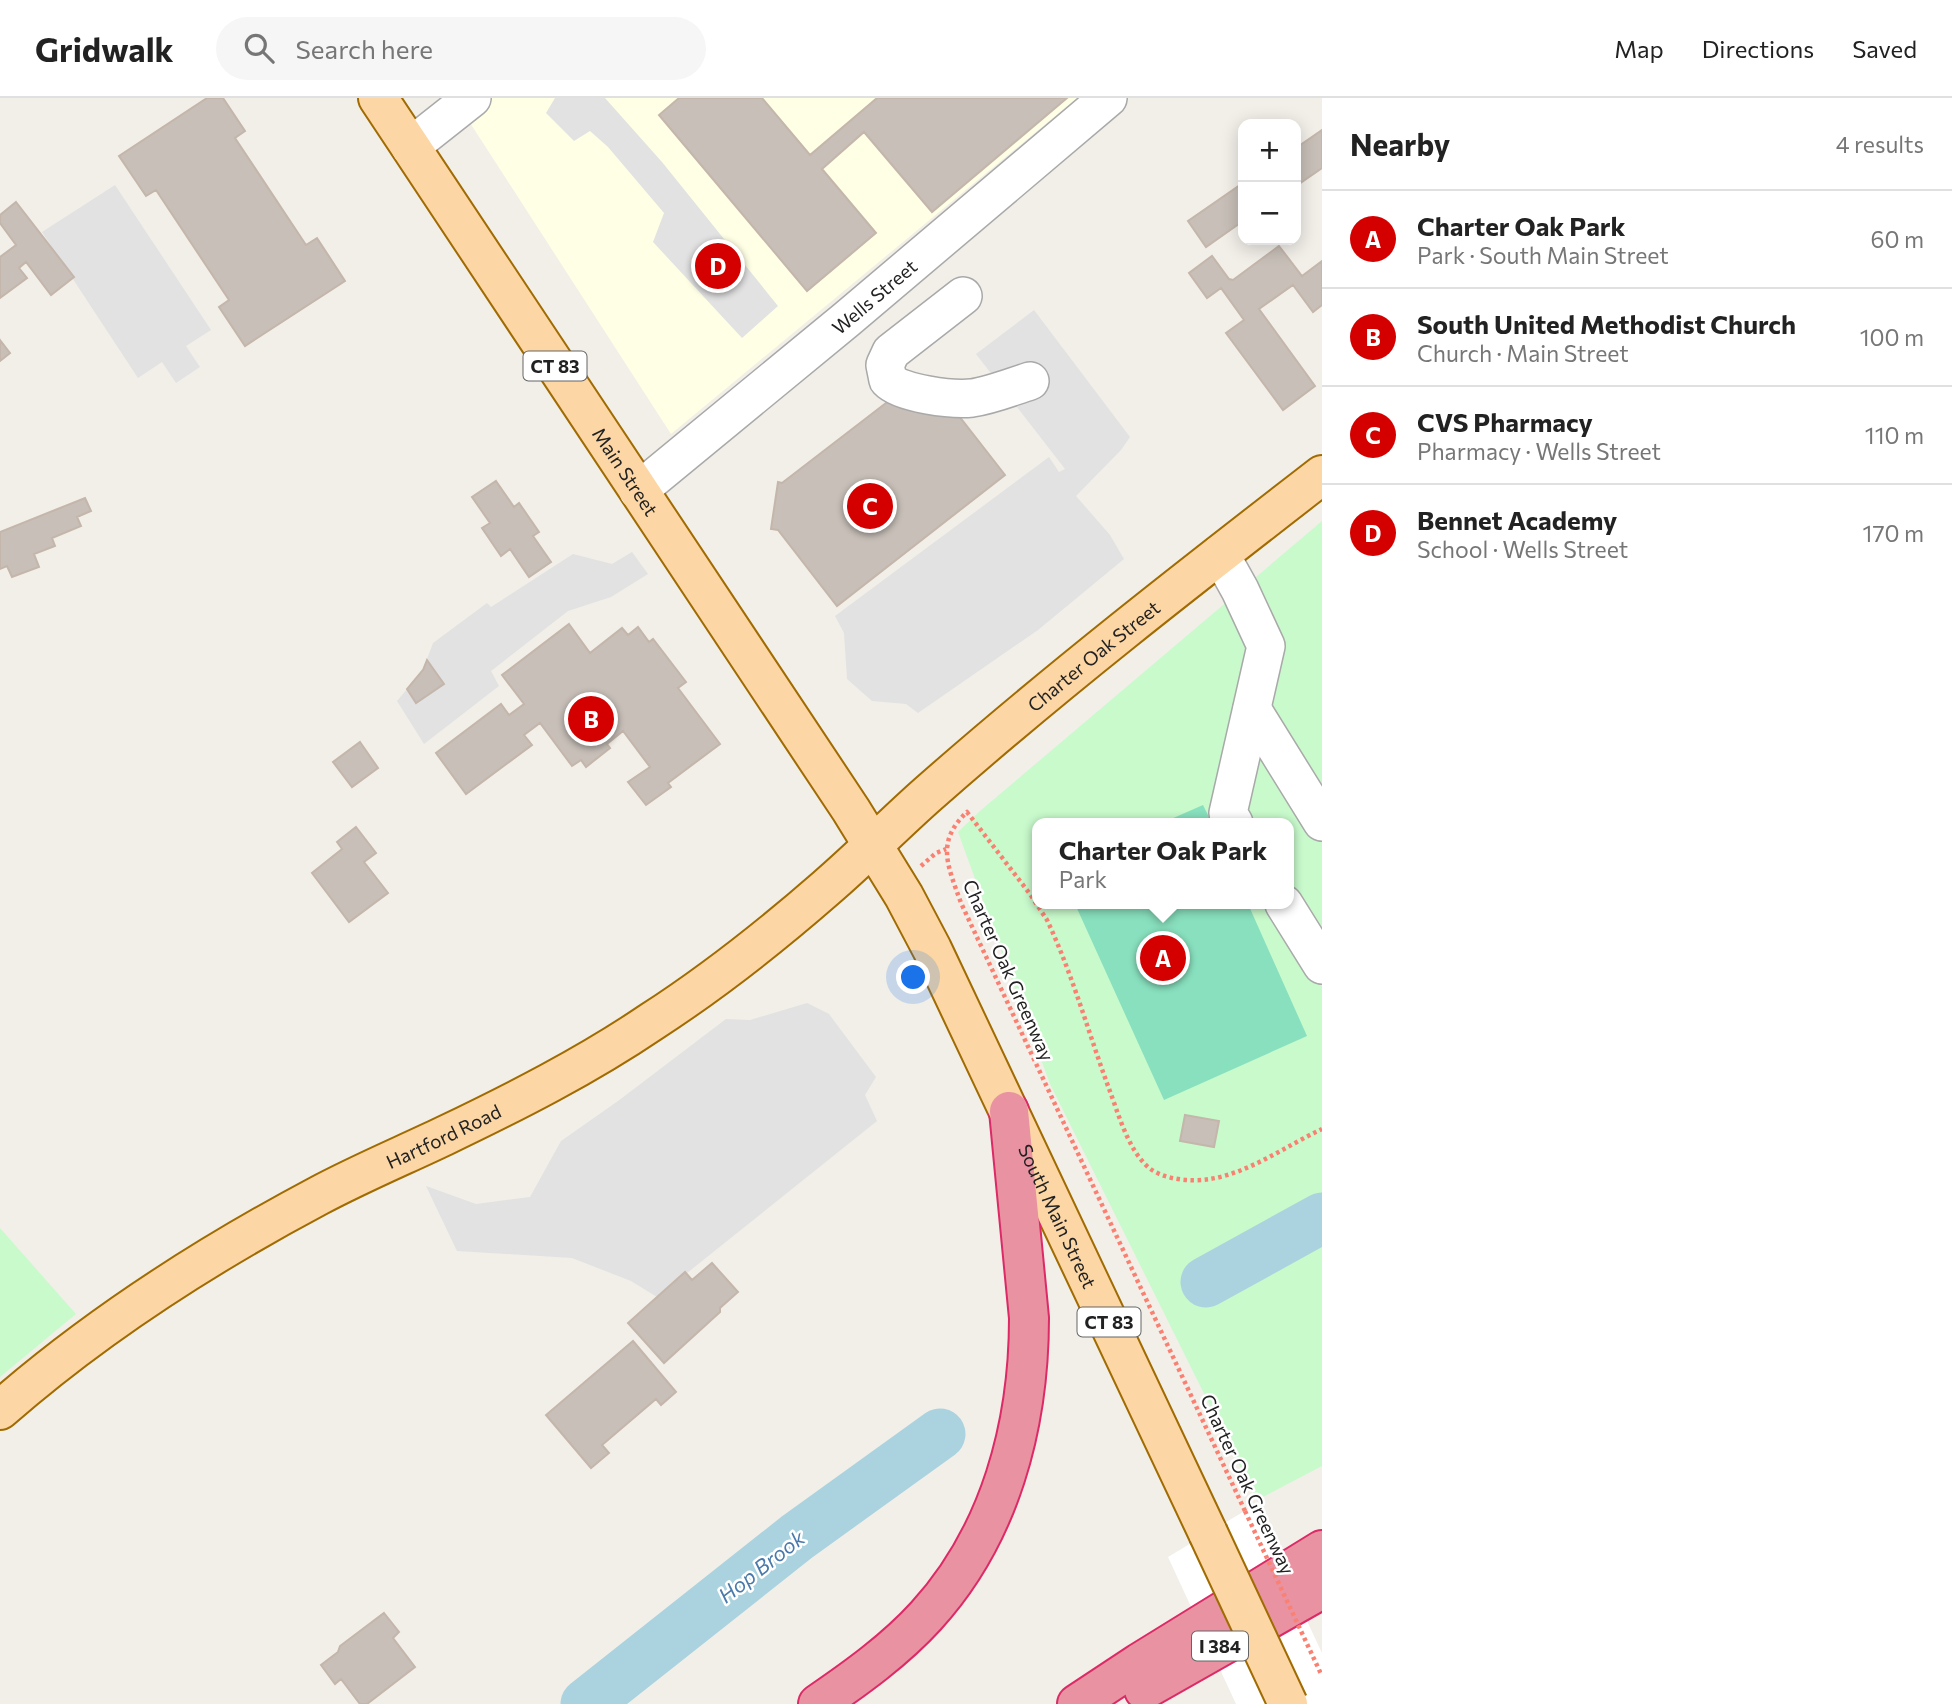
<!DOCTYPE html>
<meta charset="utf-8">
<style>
body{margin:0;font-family:Commissioner,sans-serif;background:#f6f6f6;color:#222}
.controls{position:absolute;right:21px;top:21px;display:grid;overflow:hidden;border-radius:14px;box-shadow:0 4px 18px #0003}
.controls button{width:63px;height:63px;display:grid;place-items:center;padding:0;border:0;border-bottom:2px solid #e0e0e0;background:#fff;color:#222;font:35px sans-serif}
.you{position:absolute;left:914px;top:880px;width:24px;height:24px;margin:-18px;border:5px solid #fff;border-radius:50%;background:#1a73e8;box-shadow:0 0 0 10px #1a73e833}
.badge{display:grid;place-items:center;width:46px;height:46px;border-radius:50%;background:#d40000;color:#fff;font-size:23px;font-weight:700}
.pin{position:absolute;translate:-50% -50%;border:4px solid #fff;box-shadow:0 2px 7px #0006}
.popup{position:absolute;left:1032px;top:720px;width:262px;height:91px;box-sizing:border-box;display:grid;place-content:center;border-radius:14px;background:#fff;filter:drop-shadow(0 2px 5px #0005);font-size:23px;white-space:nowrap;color:#767676}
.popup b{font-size:26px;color:#222}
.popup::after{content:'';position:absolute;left:50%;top:100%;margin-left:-14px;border:14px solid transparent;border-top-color:#fff}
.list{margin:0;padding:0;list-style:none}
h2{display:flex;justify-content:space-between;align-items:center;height:91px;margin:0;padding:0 28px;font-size:30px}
h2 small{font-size:23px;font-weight:400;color:#767676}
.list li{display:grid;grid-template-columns:46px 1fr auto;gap:21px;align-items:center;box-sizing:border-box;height:98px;padding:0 28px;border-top:2px solid #e0e0e0}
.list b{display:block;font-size:26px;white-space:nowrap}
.list p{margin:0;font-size:23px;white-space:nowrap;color:#767676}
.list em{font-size:23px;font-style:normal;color:#767676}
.icon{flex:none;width:38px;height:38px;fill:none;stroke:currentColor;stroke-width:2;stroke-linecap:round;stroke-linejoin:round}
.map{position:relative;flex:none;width:1322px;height:1606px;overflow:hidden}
header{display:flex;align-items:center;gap:42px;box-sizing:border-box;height:98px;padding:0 35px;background:#fff;border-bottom:2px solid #e0e0e0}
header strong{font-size:33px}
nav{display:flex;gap:38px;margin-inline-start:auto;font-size:24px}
.search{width:490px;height:63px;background:#f6f6f6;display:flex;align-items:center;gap:18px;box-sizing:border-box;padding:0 24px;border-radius:38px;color:#767676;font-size:26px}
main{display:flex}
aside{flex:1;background:#fff}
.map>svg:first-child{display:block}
.education{fill:#ffffe5}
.park{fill:#c8facc;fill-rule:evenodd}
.pitch{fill:#88e0be}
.parking{fill:#e2e2e2}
.pier{fill:#fff}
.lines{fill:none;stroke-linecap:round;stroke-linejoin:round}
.river{stroke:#aad3df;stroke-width:51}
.building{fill:#c7bfb8;stroke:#c4b6ab;stroke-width:2}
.minor-casing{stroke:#a9a9a9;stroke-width:40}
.major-casing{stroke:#a06b00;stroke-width:42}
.highway-casing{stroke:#dc2a67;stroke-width:42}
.path{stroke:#fa8072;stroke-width:4.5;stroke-dasharray:3.5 3.5;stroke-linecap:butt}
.minor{stroke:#fff;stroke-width:37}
.major{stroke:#fcd6a4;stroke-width:38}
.highway{stroke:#e892a2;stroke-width:38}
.major-bridge-casing{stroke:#a06b00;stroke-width:42;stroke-linecap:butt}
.path-bridge{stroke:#fa8072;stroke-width:4.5;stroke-dasharray:3.5 3.5;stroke-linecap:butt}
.major-bridge{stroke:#fcd6a4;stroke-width:38}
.labels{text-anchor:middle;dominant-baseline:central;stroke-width:5;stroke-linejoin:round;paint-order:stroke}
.shield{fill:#fff;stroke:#646464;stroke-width:2}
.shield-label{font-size:18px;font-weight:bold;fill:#222}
.street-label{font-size:19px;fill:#222;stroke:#fff}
.water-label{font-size:21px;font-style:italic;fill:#4a7aab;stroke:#fff}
</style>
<header>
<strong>Gridwalk</strong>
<div class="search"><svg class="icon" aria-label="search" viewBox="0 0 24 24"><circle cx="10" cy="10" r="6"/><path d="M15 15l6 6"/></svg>Search here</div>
<nav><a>Map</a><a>Directions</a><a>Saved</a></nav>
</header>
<main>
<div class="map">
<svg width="1322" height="1606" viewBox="0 0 1322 1606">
<rect width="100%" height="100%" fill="#f2efe9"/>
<path class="education" d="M454 0H1077L671 336Z"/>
<path class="park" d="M1322 423V1368L1257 1402 1050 986 958 734 980 713ZM1037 725H1289V806H1037Z
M0 1130 76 1216 0 1279Z"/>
<path class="pitch" d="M1203 707 1212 725H1162Z
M1075 806H1248L1307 938 1164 1002Z"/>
<path class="parking" d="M555 0H605L662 64 778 208 742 240 653 144 664 115 608 49 590 33 574 43 546 15Z
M115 87 211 232 186 248 200 269 176 285 162 264 138 280 42 134Z
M1034 212 1130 339 1121 352 1076 398 1110 437 1124 461 1038 532 918 615 906 606 872 603 847 581 844 535 835 518 1049 359 1059 374 1065 371 976 256Z
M632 454 648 476 611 499 568 513 491 573 499 588 424 646 397 603 423 572 433 545 487 505 491 509 573 456 612 466Z
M807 905 829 916 876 979 865 997 877 1023 657 1199 631 1183 572 1160 457 1153 426 1088 476 1106 530 1099 561 1043 618 1003 726 921 750 922Z"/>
<path class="pier" d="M1253 1408 1322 1555V1606H1236L1168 1459Z"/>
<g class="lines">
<path class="river" d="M1206 1184 1322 1120
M586 1606 797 1439 940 1336"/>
</g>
<path class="building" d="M207 0H223L245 33 235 40 306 147 317 140 345 183 245 248 219 209 229 202 156 92 146 98 119 58Z
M679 0H762L810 57 877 0H1067L932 114 864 34 822 71 876 135 807 193 659 17Z
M1322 32V70L1296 88V50Z
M1243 85V123L1206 149 1188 123Z
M16 104 74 179 51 197 26 164 19 170 27 180 0 200V159L16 147 0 125V117Z
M1279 148 1302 178 1322 163V207L1313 214 1293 187 1259 211 1315 288 1283 312 1226 235 1244 222 1221 190 1207 200 1189 175 1212 158 1229 181 1233 182Z
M0 242 10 255 0 263Z
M895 298 955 313 1005 377 837 508 778 432 771 431 778 384 782 385Z
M496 383 514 409 519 405 539 434 533 438 551 464 529 479 510 451 501 458 482 430 490 425 472 399Z
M85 400 91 413 77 419 81 428 52 440 55 448 34 456 39 469 12 479 7 468 0 471V434Z
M569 526 590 555 622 530 628 537 638 529 649 544 653 541 686 584 678 590 720 646 668 685 671 689 646 707 628 684 650 669 623 633 607 646 610 650 586 669 581 662 572 668 540 625 524 637 532 647 466 696 436 655 501 606 509 617 524 606 502 577Z
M427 562 444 586 416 605 407 591 423 572Z
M360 644 378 670 352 689 333 664Z
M356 729 376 755 364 764 388 795 349 824 312 775 342 751 337 744Z
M1185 1017 1219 1023 1214 1049 1180 1043Z
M712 1165 738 1194 720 1210V1214L664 1265 628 1225 685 1174 692 1182Z
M633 1243 676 1294 661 1307 656 1301 602 1347 609 1355 591 1370 546 1317Z
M384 1515 399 1534 393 1540 415 1569 367 1606H360L341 1581 335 1586 321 1567 338 1554 340 1548Z"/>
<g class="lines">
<defs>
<g id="minor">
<path d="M410 49 472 0"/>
<path d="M963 198 891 254 885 267 888 282C901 296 953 302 972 300 992 297 1011 289 1030 283"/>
<path id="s1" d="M638 393 847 221 1108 0"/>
<path d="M1220 456 1240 492 1266 548 1228 715 1234 725"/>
<path d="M1252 611 1322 724"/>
<path d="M1284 806 1322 867"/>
</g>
<g id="major">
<path id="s2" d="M378 0 851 712 904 798 932 851 1208 1435"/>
<path id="s3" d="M0 1312C96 1228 205 1158 318 1098 359 1076 402 1058 444 1038 515 1004 586 968 651 924 713 884 771 838 826 790 861 760 894 726 928 696 1055 584 1189 480 1322 377"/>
</g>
<path id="highway" d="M1144 1592 1322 1491
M818 1606C856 1580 895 1552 926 1518 1000 1437 1029 1328 1029 1220L1009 1013
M1077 1606 1139 1565 1322 1452"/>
</defs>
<use href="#minor" class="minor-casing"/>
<use href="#major" class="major-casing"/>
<use href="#highway" class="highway-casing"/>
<path class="path" d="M921 768 936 755 946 751
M1245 1413 961 805C948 768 935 744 967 714L1030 796 1047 822C1072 875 1088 933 1108 988 1118 1014 1127 1050 1148 1069 1163 1082 1191 1084 1210 1081 1249 1075 1286 1048 1322 1031"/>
<use href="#minor" class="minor"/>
<use href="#major" class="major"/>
<use href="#highway" class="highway"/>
<defs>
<path id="major-bridge" d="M1208 1435 1288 1606"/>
</defs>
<use href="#major-bridge" class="major-bridge-casing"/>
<path class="path-bridge" d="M1245 1413 1322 1578"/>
<use href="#major-bridge" class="major-bridge"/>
</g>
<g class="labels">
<g class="shield">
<rect x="523.5" y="253.5" width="63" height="29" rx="5"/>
<rect x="1077.5" y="1209.5" width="63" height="29" rx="5"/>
<rect x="1192" y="1533.5" width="56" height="29" rx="5"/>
</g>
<g class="shield-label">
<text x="555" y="268">CT 83</text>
<text x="1109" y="1224">CT 83</text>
<text x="1220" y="1548">I 384</text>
</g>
<g class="street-label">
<text stroke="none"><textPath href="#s1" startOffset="306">Wells Street</textPath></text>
<text stroke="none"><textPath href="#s2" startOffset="448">Main Street</textPath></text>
<text stroke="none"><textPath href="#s3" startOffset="1335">Charter Oak Street</textPath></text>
<text transform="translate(1009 872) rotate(66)">Charter Oak Greenway</text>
<text stroke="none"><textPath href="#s3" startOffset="523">Hartford Road</textPath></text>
<text stroke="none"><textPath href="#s2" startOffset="1311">South Main Street</textPath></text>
<text transform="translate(1248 1386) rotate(65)">Charter Oak Greenway</text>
</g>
<g class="water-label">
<text transform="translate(761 1468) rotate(-38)">Hop Brook</text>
</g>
</g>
</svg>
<div class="controls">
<button>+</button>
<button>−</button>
</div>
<div class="you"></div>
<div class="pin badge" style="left:1163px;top:860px">A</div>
<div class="popup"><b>Charter Oak Park</b>Park</div>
<div class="pin badge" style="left:591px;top:621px">B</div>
<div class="pin badge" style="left:870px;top:408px">C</div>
<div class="pin badge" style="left:718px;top:168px">D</div>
</div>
<aside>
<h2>Nearby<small>4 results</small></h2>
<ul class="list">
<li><span class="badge">A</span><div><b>Charter Oak Park</b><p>Park · South Main Street</p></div><em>60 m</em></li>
<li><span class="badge">B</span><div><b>South United Methodist Church</b><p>Church · Main Street</p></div><em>100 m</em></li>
<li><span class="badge">C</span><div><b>CVS Pharmacy</b><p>Pharmacy · Wells Street</p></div><em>110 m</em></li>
<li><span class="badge">D</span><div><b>Bennet Academy</b><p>School · Wells Street</p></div><em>170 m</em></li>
</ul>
</aside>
</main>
